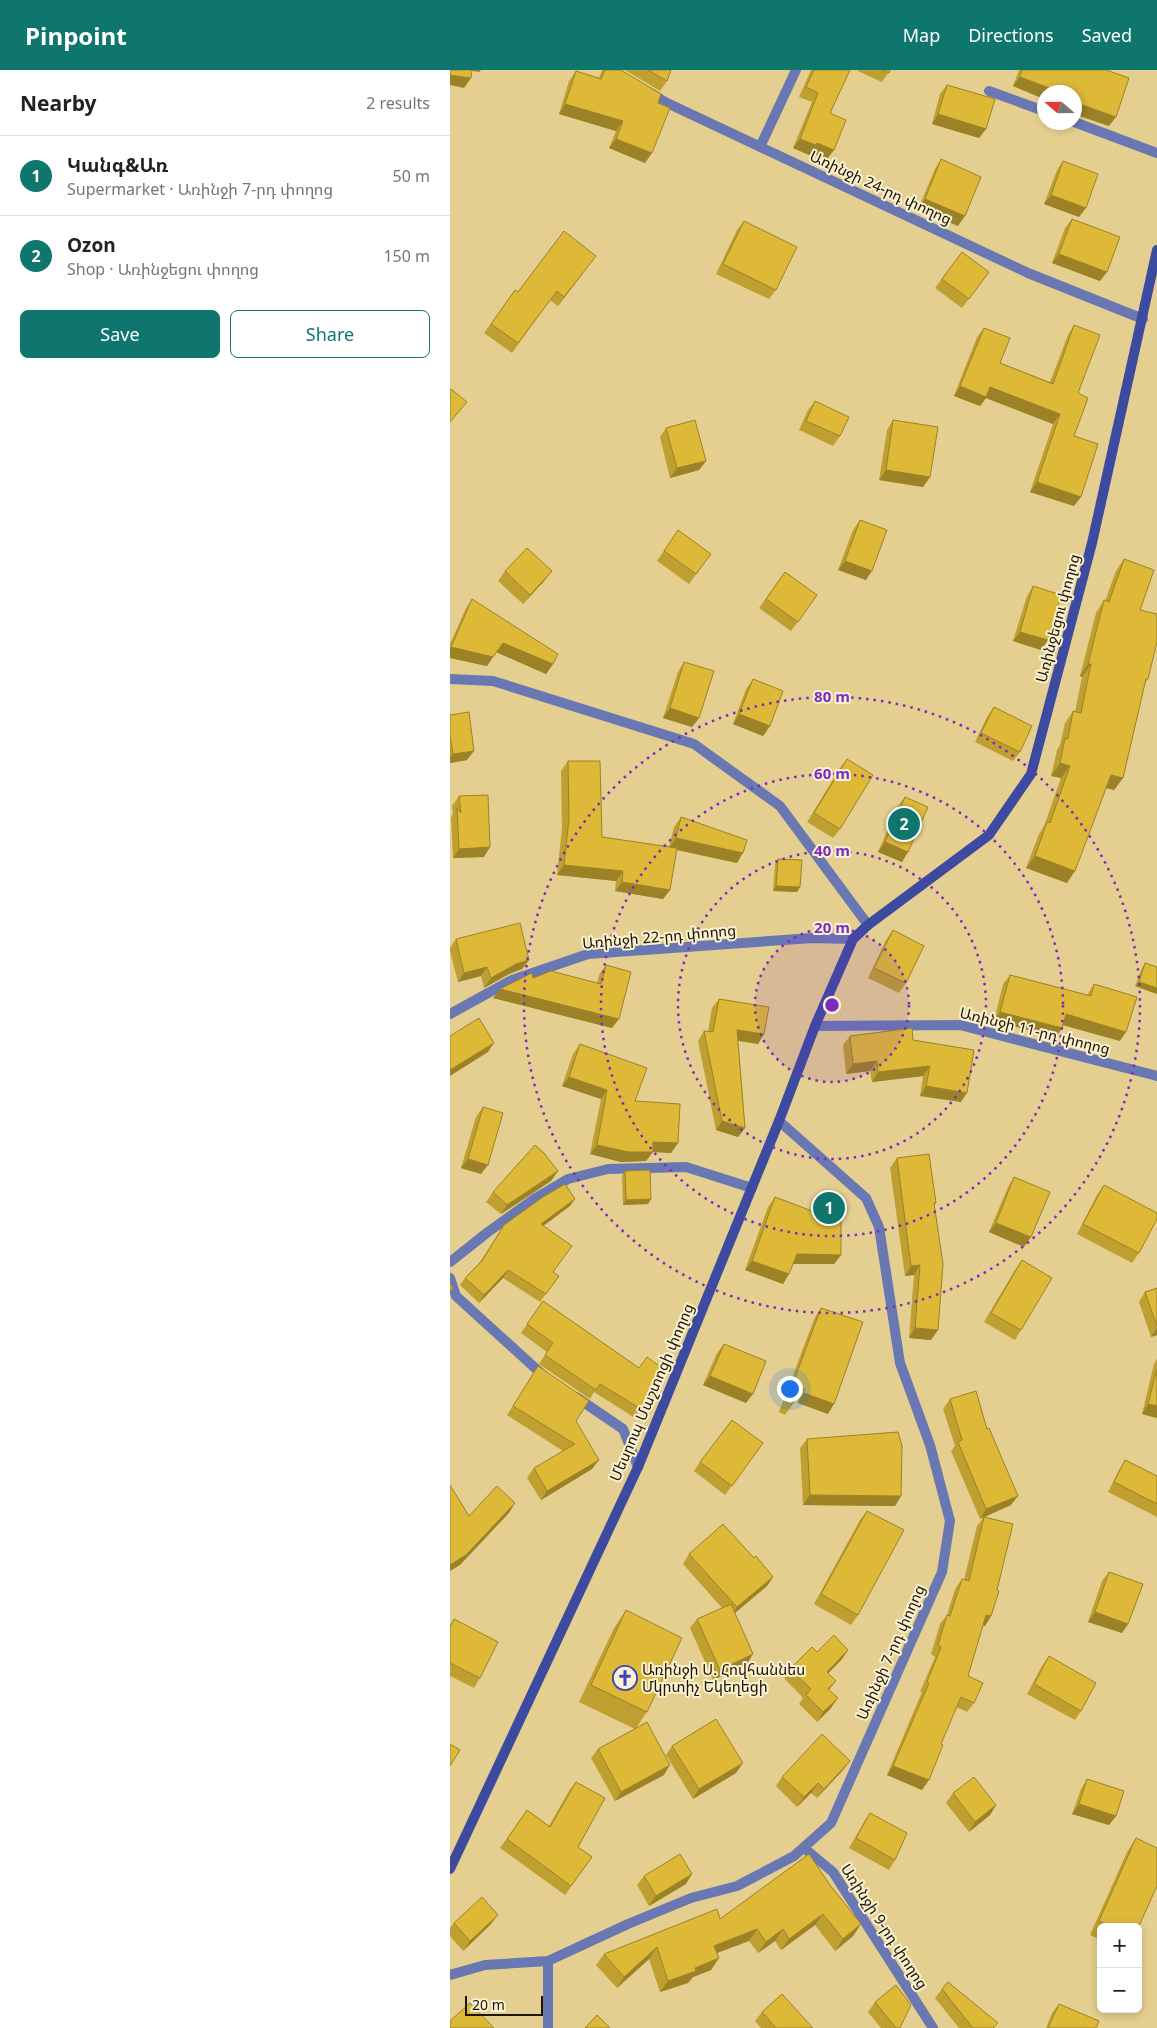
<!DOCTYPE html>
<meta charset="utf-8">
<style>
body{margin:0;font-family:Georgia,"Noto Sans Armenian",serif;background:#f2f2f2;color:#222}
.controls{position:absolute;right:15px;bottom:15px;display:grid;overflow:hidden;border-radius:8px;box-shadow:0 2px 8px #0003}
.controls button{width:45px;height:45px;display:grid;place-items:center;padding:0;border:0;border-bottom:1px solid #e0e0e0;background:#fff;color:#222;font:25px sans-serif}
.compass{position:absolute;left:587px;top:15px;width:45px;height:45px;border-radius:50%;background:#fff;box-shadow:0 2px 8px #0003;rotate:290deg}
.scale{position:absolute;left:15px;bottom:12px;width:78px;box-sizing:border-box;padding-left:5px;border:2px solid #1c1500;border-top:0;font-size:14px;line-height:18px;white-space:nowrap;color:#1c1500;-webkit-text-stroke:4px #fbf1d2;paint-order:stroke}
.you{position:absolute;left:339px;top:1318px;width:18px;height:18px;margin:-12px;border:4px solid #fff;border-radius:50%;background:#1a73e8;box-shadow:0 0 0 8px #1a73e833}
.badge{display:grid;place-items:center;width:32px;height:32px;border-radius:50%;background:#0f766e;color:#fff;font-size:16px;font-weight:700}
.pin{position:absolute;translate:-50% -50%;border:2px solid #fff;box-shadow:0 1px 5px #0006}
.list{margin:0;padding:0;list-style:none}
h2{display:flex;justify-content:space-between;align-items:center;height:65px;margin:0;padding:0 20px;font-size:21px}
h2 small{font-size:16px;font-weight:400;color:#767676}
.list li{display:grid;grid-template-columns:32px 1fr auto;gap:15px;align-items:center;box-sizing:border-box;height:80px;padding:0 20px;border-top:1px solid #e0e0e0}
.list b{display:block;font-size:19px;white-space:nowrap}
.list p{margin:0;font-size:16px;white-space:nowrap;color:#767676}
.list em{font-size:16px;font-style:normal;color:#767676}
.actions{display:flex;gap:10px;padding:15px 20px}
.actions a{flex:1;padding:11px 0;border:1px solid #0f766e;border-radius:8px;text-align:center;font-size:18px;color:#0f766e}
.actions .main{background:#0f766e;color:#fff}
.map{position:relative;flex:none;width:707px;height:1958px;overflow:hidden}
header{display:flex;align-items:center;gap:30px;box-sizing:border-box;height:70px;padding:0 25px;background:#0f766e;color:#fff}
header strong{font-size:24px}
nav{display:flex;gap:28px;margin-inline-start:auto;font-size:18px}
main{display:flex}
aside{flex:1;background:#fff}
.map>svg:first-child{display:block}
.lines{fill:none;stroke-linecap:round;stroke-linejoin:round}
.street{stroke:#6978b3;stroke-width:10}
.secondary{stroke:#3c4aa0;stroke-width:10}
.wall{fill:#bf9f30}
.shaded-wall{fill:#9b8227}
.building{fill:#deb938;stroke:#9b8227}
.ring{fill:none;stroke:#7b2cbf;stroke-width:2.5;stroke-dasharray:2.5 5}
.labels{text-anchor:middle;dominant-baseline:central;stroke-width:4;stroke-linejoin:round;paint-order:stroke}
.street-label{font-size:15px;fill:#1c1500;stroke:#fbf1d2}
.poi-label{font-size:15px;fill:#1c1500;stroke:#fbf1d2;text-anchor:start}
.centre{fill:#7b2cbf;stroke:#fbf1d2;stroke-width:2.5}
.ring-label{font-size:15px;text-anchor:middle;font-weight:bold;fill:#7b2cbf;stroke:#fbf1d2;stroke-width:4;stroke-linejoin:round;paint-order:stroke}
</style>
<header>
<strong>Pinpoint</strong>
<nav><a>Map</a><a>Directions</a><a>Saved</a></nav>
</header>
<main>
<aside>
<h2>Nearby<small>2 results</small></h2>
<ul class="list">
<li><span class="badge">1</span><div><b>Կանգ&amp;Առ</b><p>Supermarket · Առինջի 7-րդ փողոց</p></div><em>50 m</em></li>
<li><span class="badge">2</span><div><b>Ozon</b><p>Shop · Առինջեցու փողոց</p></div><em>150 m</em></li>
</ul>
<div class="actions"><a class="main">Save</a><a>Share</a></div>
</aside>
<div class="map">
<svg width="707" height="1958" viewBox="0 0 707 1958">
<rect width="100%" height="100%" fill="#e4cf90"/>
<g class="lines">
<path class="street" d="M539 21 594 41
M199 22 215 32 578 203 693 249
M624 52 707 83
M310 77 346 0
M0 609 43 611 244 674 330 736 418 855
M0 944 62 910 138 884 362 868 403 869
M365 956 510 955 707 1006
M0 1192 38 1162 84 1129 118 1109 158 1099 236 1097 302 1118
M0 1208 6 1226 95 1307
M126 1327 173 1359 188 1397
M354 1778 383 1802 483 1958
M98 1891V1958
M0 1905 35 1895 98 1891 178 1854 241 1828 287 1816 344 1786 381 1753 492 1502 500 1451 480 1375 450 1293 429 1157 416 1128 329 1051"/>
<path class="secondary" d="M0 1799 188 1397 329 1051 365 956 403 869 418 855 539 765 581 704 642 473 707 180"/>
</g>
<path class="wall" d="M152 0H171L208 33 195 93 159 78 166 61 109 44 119 11 126 1 149 8Z
M175 0H221L217 11 210 21Z
M361 0H400L380 43 384 80 377 89 361 83 359 85 343 78 362 32 349 27Z
M408 0H440L432 12 408 1Z
M569 0H656L659 56 624 44V22H594V29L563 16Z
M497 15 536 59 529 68 482 54 490 24Z
M491 89 508 156 468 139 485 99Z
M613 91 629 147 594 134 607 100Z
M622 149 650 211 602 193 615 158Z
M294 151 326 220 319 229 266 204 287 160Z
M512 182 539 202 512 238 485 218Z
M139 195 108 236 100 230 62 283 34 263 65 220 68 222Z
M624 255 628 323 624 366V436L580 422 603 354 536 328 530 336 504 326 527 267 534 258 550 293 600 312 618 265Z
M365 331 390 366 383 376 349 360 358 340Z
M443 350 480 407 473 417 429 410 437 360Z
M216 358 256 391 249 400 220 408 210 367Z
M410 450 416 510 388 500 403 460Z
M228 460 261 484 239 514 207 491Z
M674 489 690 540 698 609 695 612 673 708 664 720 656 718 617 813 576 798 589 764 594 756 611 708 601 706 607 680 610 675 615 653 623 641 625 642 632 607 630 606 646 543 654 530 655 531 666 501Z
M55 501 95 510 73 534 48 511Z
M335 502 367 525 341 561 309 538Z
M583 516 598 570 591 580 563 571 577 526Z
M22 529 103 594 96 604 46 582 37 596 0 588V574L16 538Z
M234 592 249 648 242 657 213 648 228 602Z
M303 609 320 656 313 666 283 654 296 619Z
M544 637 570 682 563 691 525 672 537 647Z
M0 645 17 690 0 693Z
M397 689 390 759 383 768 357 752 390 698Z
M118 691 152 767 219 777 224 757 231 747 287 793 226 780 220 820 213 829 165 821 166 811 107 805 112 758 111 701Z
M9 726 34 787 3 788 1 748 3 744 2 736Z
M455 727 458 782 452 792 428 782 448 736Z
M328 789 350 817 347 822 323 821 325 794Z
M443 860 456 913 449 923 418 908 436 870Z
M6 869 79 890 72 899 59 904 34 918 31 906 8 912 0 881V878Z
M695 893 707 897V924L685 916 692 898Z
M156 895 162 958 43 928 83 908 147 913 149 905Z
M560 905 637 925 644 914 670 971 613 955 612 958 606 967 544 951 553 914Z
M269 929 314 964 308 974 288 971 295 1058 288 1067 266 1060 248 971 254 961 258 962 262 938Z
M400 966 463 970 511 1032 470 1026 473 1006 422 1012 420 1001 396 1004 393 975Z
M130 974 185 1031 228 1073 221 1083 203 1082 196 1091 171 1092 140 1084 151 1029 112 1016 123 984Z
M33 1037 31 1104 11 1098 26 1047Z
M447 1088 486 1133 484 1135 481 1270 459 1268 464 1205 455 1206 440 1098Z
M108 1101 101 1111 51 1144 36 1132 43 1122Z
M175 1101 198 1134 173 1135 172 1106Z
M564 1107 574 1177 539 1162 558 1117Z
M654 1115 689 1183 682 1193 627 1164 647 1125Z
M325 1127 391 1185 384 1194H343L333 1214 295 1200 318 1137Z
M120 1136 93 1156 103 1202 109 1206 90 1232 53 1208 29 1233 10 1215 15 1208 30 1192 54 1155Z
M572 1190 571 1260 565 1270 534 1252 565 1200Z
M707 1218V1265L701 1267 689 1232 695 1222Z
M93 1231 189 1298 191 1339 185 1348 144 1322 140 1329 89 1294 97 1282 71 1263Z
M371 1238 378 1344 348 1333 347 1328 335 1345 329 1342 365 1247Z
M274 1274 296 1333 253 1315 267 1283Z
M707 1289V1348L692 1344 704 1294Z
M88 1296 126 1351 142 1399 91 1430 77 1408 84 1398 113 1381 57 1345Z
M500 1329 561 1435 534 1447 547 1520 541 1546 535 1556 533 1555 518 1606 524 1633 517 1642 506 1637 472 1720 437 1705 472 1622H470L485 1587 481 1584 490 1554 497 1545 505 1519 512 1509 514 1510 527 1456 534 1447 530 1449 501 1381 505 1376 493 1339Z
M357 1369 451 1426 445 1436 353 1435 350 1378Z
M313 1373 275 1425 244 1401 250 1392Z
M675 1390 707 1406V1447L658 1422 669 1400Z
M417 1441 408 1545 401 1555 364 1534 410 1450Z
M239 1484 304 1488 323 1507 317 1516 285 1543 297 1594 263 1610 240 1558 247 1549 272 1538 233 1494Z
M659 1502 678 1554 672 1563 638 1552 652 1511Z
M176 1540 197 1642 186 1658 214 1705 165 1731 141 1688 148 1679 185 1659 129 1632 164 1558Z
M4 1549 30 1608 24 1618 0 1606V1555Z
M398 1580 392 1589 378 1603 386 1611 379 1620 381 1638 367 1652 349 1634 353 1628 334 1608 340 1599 367 1582Z
M599 1586 631 1641 625 1650 577 1624 592 1596Z
M222 1676 286 1703 243 1729 216 1685Z
M393 1700 367 1728 361 1723 347 1737 326 1716 332 1707Z
M637 1709 666 1746 659 1755 622 1744 631 1719Z
M126 1712 128 1777 142 1787 115 1825 50 1778 77 1740 99 1756 119 1721Z
M503 1723 546 1735 540 1745 519 1762 496 1733Z
M420 1743 445 1790 439 1800 399 1778 414 1752Z
M686 1768 688 1857H651V1870L640 1865 677 1782Z
M194 1806 236 1814 199 1836 187 1815Z
M380 1815 411 1854 403 1866 385 1881 365 1855 331 1880 325 1871 308 1883 299 1871 267 1883 261 1900 243 1907 238 1913 210 1922 199 1889 167 1918 146 1895 154 1884 270 1849Z
M4 1853 41 1854 13 1881 0 1866V1858Z
M492 1919 545 1958H509L485 1928Z
M425 1932 450 1958H431L418 1942Z
M609 1934 646 1958H596L602 1943Z
M312 1942 362 1958H311L305 1951Z"/>
<path class="shaded-wall" d="M17 0H31L29 2Z
M0 5 21 8 14 18 0 15Z
M570 7 610 22H594V29L563 16Z
M624 32 666 47 659 56 624 44Z
M115 34 173 51 166 61 109 44Z
M488 44 536 59 529 68 482 54Z
M166 69 202 83 195 93 159 78Z
M350 69 367 73 384 80 377 89 361 83 359 85 343 78Z
M601 125 636 138 629 147 594 134Z
M475 129 515 146 508 156 468 139Z
M609 184 657 202 650 211 602 193Z
M146 186 139 195 108 236 114 227Z
M510 316 540 317 610 344 603 354 536 328 530 336 504 326Z
M256 391 249 400 220 408 227 398Z
M436 400 480 407 473 417 429 410Z
M587 412 631 427 624 436 580 422Z
M395 491 422 501 416 510 388 500Z
M102 501 95 510 73 534 80 525Z
M570 562 598 570 591 580 563 571Z
M53 573 103 594 96 604 46 582Z
M1 577 43 587 37 596 0 588V579Z
M638 594H641L632 607 630 606Z
M220 638 249 648 242 657 213 648Z
M289 644 320 656 313 666 283 654Z
M24 681 17 690 0 693V687L3 684Z
M610 693 620 696 611 708 601 706Z
M661 705 673 708 664 720 652 717Z
M226 768 293 783 287 793 219 778Z
M435 772 458 782 452 792 428 782Z
M40 777 34 787 3 788 9 779Z
M585 786 625 801 617 813 576 798Z
M114 795 173 801 166 811 107 805Z
M172 812 220 820 213 829 165 821Z
M326 816 350 817 347 822 323 821Z
M79 890 72 899 59 904 34 918 41 908 66 894Z
M37 897 31 906 8 912 14 903Z
M689 912 707 918V924L685 916Z
M50 919 169 949 162 958 43 928Z
M550 942 612 958 606 967 544 951Z
M616 944 676 962 670 971 609 954Z
M287 960 314 964 308 974 280 969Z
M44 973 38 982 0 1006V1000Z
M427 991 420 1001 396 1004 403 994Z
M480 996 473 1006 422 1012 428 1002Z
M119 1007 157 1020 151 1029 112 1016Z
M476 1016 517 1023 511 1032 470 1026Z
M272 1051 295 1058 288 1067 266 1060Z
M203 1072 228 1073 221 1083 203 1082 196 1091 171 1092 140 1084 147 1075Z
M18 1089 38 1095 31 1104 11 1098Z
M108 1101 101 1111 51 1144 57 1135Z
M125 1129 120 1136 85 1162 91 1154Z
M201 1129 198 1134 173 1135 176 1130Z
M546 1153 581 1167 574 1177 539 1162Z
M347 1184 391 1185 384 1194H340Z
M302 1191 339 1204 333 1214 295 1200Z
M470 1195 464 1205 455 1206 461 1196Z
M58 1200 53 1208 29 1233 34 1225Z
M465 1258 488 1260 481 1270 459 1268Z
M707 1258V1265L701 1267Z
M260 1306 303 1324 296 1333 253 1315Z
M354 1323 384 1334 378 1344 348 1333Z
M698 1334 707 1336V1348L692 1344Z
M149 1390 142 1399 91 1430 97 1421Z
M360 1425 451 1426 445 1436 353 1435Z
M568 1426 561 1435 530 1449 536 1439Z
M65 1433 59 1443 10 1495 0 1501V1495Z
M323 1507 317 1516 280 1547 287 1537Z
M645 1542 678 1554 672 1563 638 1552Z
M536 1545 541 1546 535 1556 530 1554Z
M398 1580 392 1589 370 1612 377 1602Z
M303 1584 297 1594 263 1610 270 1600Z
M388 1628 381 1638 367 1652 373 1642Z
M400 1691 393 1700 367 1728 374 1719Z
M293 1693 286 1703 243 1729 249 1719Z
M220 1695 214 1705 165 1731 171 1722Z
M443 1696 479 1710 472 1720 437 1705Z
M368 1713 361 1723 347 1737 354 1727Z
M629 1734 666 1746 659 1755 622 1744Z
M546 1735 540 1745 519 1762 525 1752Z
M242 1804 236 1814 199 1836 206 1826Z
M373 1844 365 1855 331 1880 339 1869Z
M48 1845 41 1854 13 1881 20 1871Z
M411 1854 403 1866 385 1881 393 1869Z
M307 1859 299 1871 256 1887 264 1876Z
M333 1859 325 1871 308 1883 316 1872Z
M207 1877 199 1889 167 1918 174 1907Z
M269 1888 261 1900 243 1907 238 1913 210 1922 218 1911 245 1898Z"/>
<path class="building" d="M0 0H22L21 8 0 5Z
M155 0H171L211 24 208 33 220 38 202 83 166 69 173 51 115 34 126 1 151 9Z
M198 0H221L217 11Z
M364 0H400L380 43 396 50 384 80 367 73 366 75 350 69 368 23 356 17Z
M433 0H440L439 3Z
M572 0H656L679 8 666 47 624 32V22H610L570 7Z
M497 15 545 29 536 59 488 44Z
M491 89 531 107 515 146 475 129Z
M613 91 648 104 636 138 601 125Z
M622 149 670 167 657 202 609 184Z
M294 151 347 177 326 220 273 194Z
M114 161 146 186 114 227 107 221 68 273 41 254 65 220 68 222Z
M512 182 539 202 519 229 492 209Z
M624 255 650 265 628 323 638 328 624 366 648 374 631 427 587 412 610 344 540 317 536 327 510 316 534 258 560 268 550 293 603 314Z
M1 319 17 332 0 352V320Z
M365 331 399 347 390 366 356 351Z
M245 350 256 391 227 398 216 358Z
M443 350 488 357 480 407 436 400Z
M410 450 437 460 422 501 395 491Z
M228 460 261 484 246 504 214 481Z
M77 478 102 501 80 525 55 501Z
M674 489 704 500 690 540 707 544V572L698 609H696L673 708 661 705 625 801 585 786 597 752 600 753 620 696 610 693 615 668 618 669 623 641 631 643 641 594H638L654 530 659 532Z
M335 502 367 525 348 552 316 529Z
M583 516 611 525 598 570 570 562Z
M22 529 108 584 103 594 53 573 43 587 1 577Z
M234 592 264 601 249 648 220 638Z
M303 609 333 621 320 656 289 644Z
M544 637 582 656 570 682 531 663Z
M19 642 24 681 3 684 0 666V645Z
M397 689 423 705 390 759 364 743Z
M118 691H150L152 767 227 778 220 820 172 812 173 801 114 795 119 749Z
M38 725 40 777 9 779 7 738 11 743 9 726Z
M455 727 478 737 458 782 435 772Z
M231 747 297 770 293 783 226 768Z
M328 789 352 790 350 817 326 816Z
M70 853 79 890 66 894 41 908 37 897 14 903 6 869Z
M443 860 474 876 456 913 424 898Z
M695 893 707 897V918L689 912Z
M156 895 181 902 169 949 50 919 82 903 83 908 101 901 151 914Z
M560 905 641 926 644 914 687 927 676 962 616 944 612 958 550 942Z
M269 929 319 937 314 964 287 960 295 1058 272 1051 254 961 263 962Z
M29 948 44 973 0 1000V966Z
M462 958 463 970 524 980 517 1023 476 1016 480 996 428 1002 427 991 403 994 400 966Z
M130 974 197 998 185 1031 230 1034 228 1073 203 1072V1082H178L147 1075 157 1020 119 1007Z
M33 1037 53 1043 38 1095 18 1089Z
M85 1075 94 1083 108 1101 57 1135 43 1122Z
M479 1084 486 1133H484L493 1194 488 1260 465 1258 470 1195 461 1196 447 1088Z
M200 1100 201 1129 176 1130 175 1101Z
M564 1107 600 1122 581 1167 546 1153Z
M115 1114 125 1129 91 1154 122 1176 103 1202 109 1206 96 1224 58 1200 34 1225 15 1208 32 1191 54 1155 93 1127Z
M654 1115 707 1143V1149L689 1183 633 1154Z
M325 1127 362 1141H391V1185L347 1184 339 1204 302 1191Z
M572 1190 602 1208 571 1260 541 1243Z
M0 1212 3 1219 0 1221Z
M707 1218V1256L695 1222Z
M93 1231 189 1298 197 1287 212 1298 191 1339 150 1314 146 1320 95 1285 103 1273 77 1254Z
M371 1238 413 1252 384 1334 354 1323V1318L341 1335 336 1332Z
M274 1274 316 1291 303 1324 260 1306Z
M88 1296 139 1331 126 1351 149 1390 97 1421 84 1398 125 1374 63 1336Z
M707 1299V1336L698 1334Z
M526 1321 537 1359 539 1358 568 1426 536 1439 508 1372 512 1370 500 1329Z
M282 1350 313 1373 282 1416 250 1392Z
M448 1362 452 1376 451 1426 360 1425 357 1369Z
M675 1390 707 1406V1434L664 1412Z
M0 1415 19 1446 47 1416 65 1433 16 1485 0 1495Z
M417 1441 454 1460 408 1545 371 1524Z
M534 1447 563 1454 547 1520 549 1521 541 1546 536 1545 518 1606 533 1613 524 1633 511 1627 491 1674 493 1675 479 1710 443 1696 479 1613 477 1612 491 1577 488 1575 497 1545 500 1546 512 1509 519 1511Z
M273 1454 304 1488 306 1486 323 1507 287 1537 239 1484Z
M659 1502 693 1514 678 1554 645 1542Z
M281 1534 303 1584 270 1600 247 1549Z
M176 1540 232 1568 197 1642 141 1615Z
M4 1549 48 1572 30 1608 0 1593V1557Z
M384 1565 398 1580 377 1602 386 1611 378 1619 388 1628 373 1642 356 1625 361 1619 340 1599 362 1577 367 1582Z
M599 1586 646 1613 631 1641 584 1614Z
M266 1649 293 1693 249 1719 222 1676Z
M197 1652 220 1695 171 1722 148 1679Z
M372 1664 400 1691 374 1719 368 1713 354 1727 332 1707Z
M0 1674 10 1680 0 1696Z
M524 1707 546 1735 525 1752 503 1723Z
M637 1709 674 1721 666 1746 629 1734Z
M126 1712 155 1728 128 1777 142 1787 121 1816 57 1769 77 1740 100 1757Z
M420 1743 457 1763 445 1790 406 1768Z
M686 1768 707 1778V1816L688 1858V1857H662L649 1851Z
M230 1784 242 1804 206 1826 194 1806Z
M359 1784 380 1815 411 1854 393 1869 373 1844 339 1869 333 1859 316 1872 307 1859 264 1876 269 1888 245 1898 246 1901 218 1911 207 1877 174 1907 154 1884 267 1839 270 1849Z
M32 1827 48 1845 20 1871 4 1853Z
M498 1912 548 1953 543 1958H523L492 1919Z
M446 1915 461 1935 450 1958H446L425 1932Z
M332 1924 362 1957V1958H326L312 1942Z
M20 1933 44 1958H0V1951Z
M609 1934 649 1951 646 1958H598Z
M147 1945 160 1958H135Z"/>
<circle cx="382" cy="935" r="77" fill="#7b2cbf" fill-opacity=".12"/>
<g class="ring">
<circle cx="382" cy="935" r="77"/>
<circle cx="382" cy="935" r="154"/>
<circle cx="382" cy="935" r="231"/>
<circle cx="382" cy="935" r="308"/>
</g>
<defs>
<symbol id="church-ring" viewBox="-11 -11 22 22"><circle r="9.5" fill="#fbf1d2" stroke="#3a46ba" stroke-width="1.5"/><path d="M-1.2-6h2.4v3.5h3.3v2.4h-3.3V6h-2.4V-.1h-3.3v-2.4h3.3Z" fill="#3a46ba"/></symbol>
</defs>
<g fill-rule="evenodd">
<use href="#church-ring" x="161" y="1594" width="28" height="28"/>
</g>
<g class="labels">
<g class="street-label">
<text transform="translate(431 117) rotate(25)">Առինջի 24-րդ փողոց</text>
<text transform="translate(607 548) rotate(-75)">Առինջեցու փողոց</text>
<text transform="translate(209 866) rotate(-5)">Առինջի 22-րդ փողոց</text>
<text transform="translate(585 960) rotate(14)">Առինջի 11-րդ փողոց</text>
<text transform="translate(201 1322) rotate(-67)">Մեսրոպ Մաշտոցի փողոց</text>
<text transform="translate(440 1582) rotate(-66)">Առինջի 7-րդ փողոց</text>
<text transform="translate(435 1856) rotate(57)">Առինջի 9-րդ փողոց</text>
</g>
<g class="poi-label">
<text x="192" y="1599">Առինջի Ս. Հովհաննես<tspan x="192" dy="17">Մկրտիչ Եկեղեցի</tspan></text>
</g>
</g>
<circle cx="382" cy="935" r="8" class="centre"/>
<g class="ring-label">
<text x="382" y="632">80 m</text>
<text x="382" y="709">60 m</text>
<text x="382" y="786">40 m</text>
<text x="382" y="863">20 m</text>
</g>
</svg>
<div class="controls">
<button>+</button>
<button>−</button>
</div>
<svg class="compass" viewBox="-18 -18 36 36"><path d="M0-13l5 13h-10z" fill="#e53935"/><path d="M0 13l5-13h-10z" fill="#767676"/></svg>
<div class="scale">20 m</div>
<div class="you"></div>
<div class="pin badge" style="left:379px;top:1138px">1</div>
<div class="pin badge" style="left:454px;top:754px">2</div>
</div>
</main>
